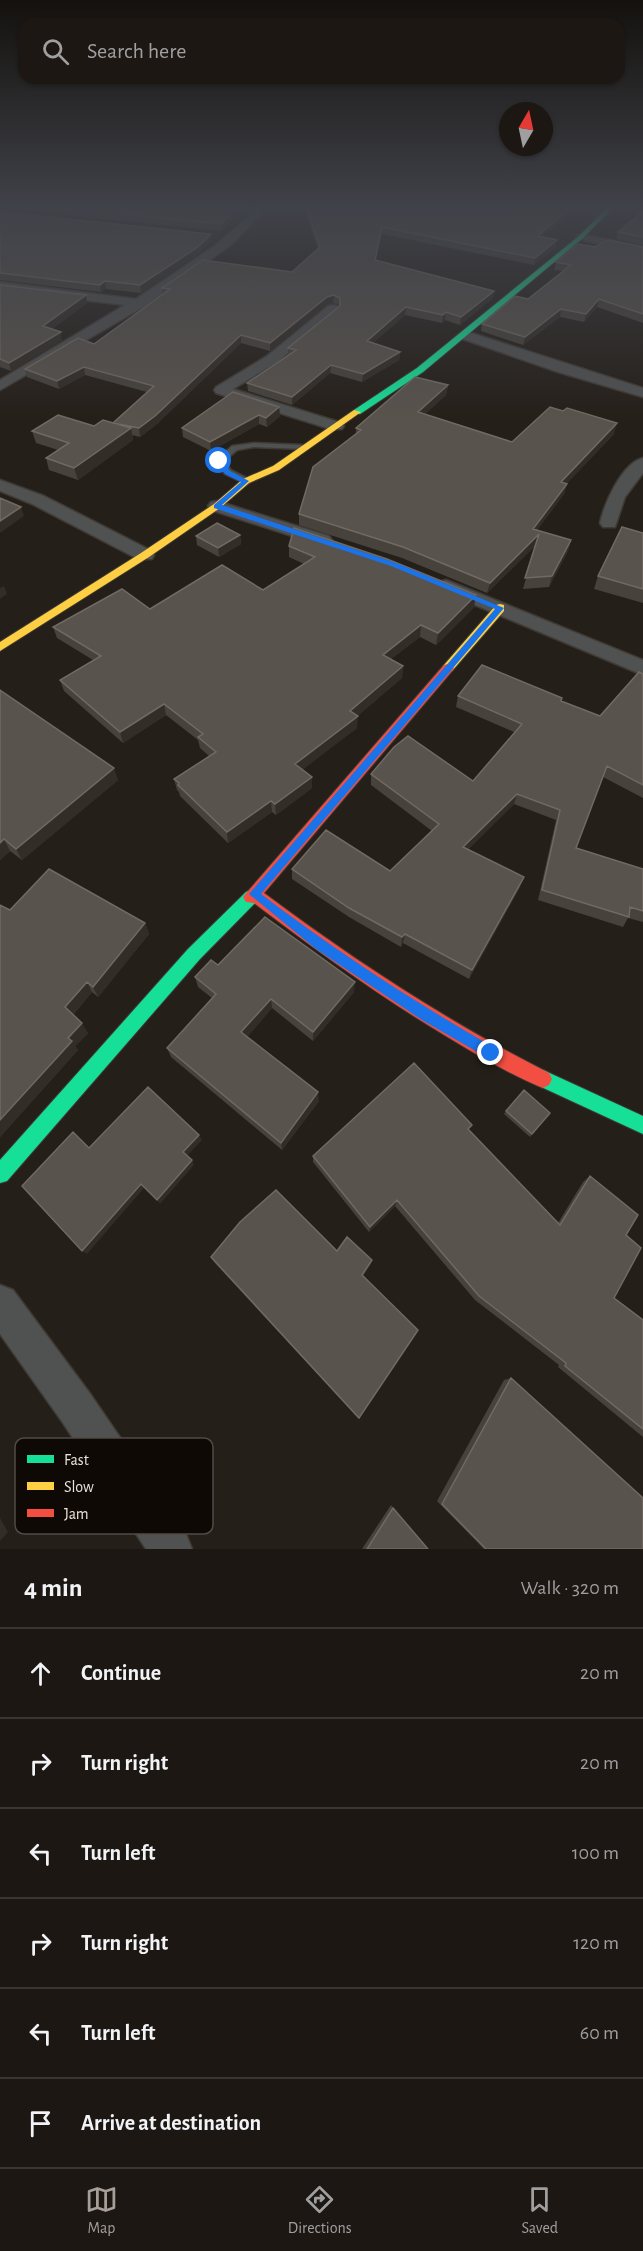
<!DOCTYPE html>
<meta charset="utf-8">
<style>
body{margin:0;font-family:"Alegreya Sans",sans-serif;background:#292421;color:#f1f3f6}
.compass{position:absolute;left:499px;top:102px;width:54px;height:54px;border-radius:50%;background:#1c1713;box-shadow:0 2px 4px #0004;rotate:9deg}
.stop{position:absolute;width:18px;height:18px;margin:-14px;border:4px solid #1a73e8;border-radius:50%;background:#fff}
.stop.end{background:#1a73e8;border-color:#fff;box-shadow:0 2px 6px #0008}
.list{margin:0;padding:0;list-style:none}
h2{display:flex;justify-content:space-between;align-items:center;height:78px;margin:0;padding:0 24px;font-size:26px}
h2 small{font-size:20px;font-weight:400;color:#a09fa0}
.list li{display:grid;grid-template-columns:39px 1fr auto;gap:18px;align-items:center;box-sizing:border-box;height:90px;padding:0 24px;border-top:2px solid #3a3633}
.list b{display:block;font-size:22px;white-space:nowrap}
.list em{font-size:20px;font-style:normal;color:#a09fa0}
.icon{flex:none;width:33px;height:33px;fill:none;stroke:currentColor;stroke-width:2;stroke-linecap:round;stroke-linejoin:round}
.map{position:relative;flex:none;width:643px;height:1549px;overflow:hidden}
.search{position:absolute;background:#1c1713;box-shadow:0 2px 4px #0004;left:18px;right:18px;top:18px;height:66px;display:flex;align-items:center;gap:15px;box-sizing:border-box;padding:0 21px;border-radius:18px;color:#a09fa0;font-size:22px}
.sheet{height:618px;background:#1c1713}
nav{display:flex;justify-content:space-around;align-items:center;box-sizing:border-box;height:84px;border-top:2px solid #3a3633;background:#1c1713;font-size:16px;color:#a09fa0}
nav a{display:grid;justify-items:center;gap:3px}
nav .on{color:#a69e97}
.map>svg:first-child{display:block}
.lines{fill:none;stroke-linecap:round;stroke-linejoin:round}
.lane-casing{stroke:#403a35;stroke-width:3}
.street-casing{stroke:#403a35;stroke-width:3}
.fast-casing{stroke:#403a35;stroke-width:2}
.slow-casing{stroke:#403a35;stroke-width:2}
.jam-casing{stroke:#403a35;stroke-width:2}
.lane{fill:#505151;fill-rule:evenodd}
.street{fill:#505151;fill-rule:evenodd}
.fast{fill:#16e098;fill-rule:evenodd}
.slow{fill:#ffcf43;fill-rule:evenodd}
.jam{fill:#f24e42;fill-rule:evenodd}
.wall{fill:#47423c}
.shaded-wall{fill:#322d27}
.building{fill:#59534d;stroke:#706a63;stroke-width:1.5}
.route{fill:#1a73e8}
.key{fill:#0f0906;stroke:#514a46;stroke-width:1.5}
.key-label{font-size:16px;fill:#ece3db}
</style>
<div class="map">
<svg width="643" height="1549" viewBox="0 0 643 1549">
<rect width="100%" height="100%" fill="#251f19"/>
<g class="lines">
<defs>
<path id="lane" d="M254 443 303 445 307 447 303 449 254 447 237 450 224 461 231 470 249 479V483L246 484 225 474 215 461 232 446Z"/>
<path id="street" d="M248 206H258L261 214 232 244 145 306 0 390V380L125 305 0 290V282L136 299 216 245 251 214Z
M581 234 643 247V253L577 239V235Z
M333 305 338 306 339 309 338 312 277 362 233 389 342 423 344 426 342 429H330L216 393 214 390 216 387 267 356 328 306Z
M465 331 643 388V397L558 372 460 338 458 335Z
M643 458V473L625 497 615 527H603L600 523C604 504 622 463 643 458Z
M0 480 44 496 152 551 154 555 152 559H138L32 504 0 491Z
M217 501 329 536 332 540 329 544H317L211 510 208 506 211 502Z
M446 580 643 660V675L439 590 436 586 439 582Z
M0 1285 13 1290 91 1395 186 1534 192 1549H146L63 1423 0 1334Z"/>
<path id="fast" d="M609 206H615L583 238 423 372 360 414H354V410L417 368 579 236Z
M251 890 256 892 259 897 256 902 200 959 7 1181 0 1183V1160L188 949 246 892Z
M543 1070 643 1116V1134L537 1085 534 1079 537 1073Z"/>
<path id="slow" d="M354 410 361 412 279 470 249 483 220 508 149 557 0 651V642L141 553 214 504 243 479 273 466Z
M500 604 504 605V611L452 671H444L442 668 444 665 496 605Z"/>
<path id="jam" d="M448 664 452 665 454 668 452 671 264 893C355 961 448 1022 549 1073L552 1079 549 1085 543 1088C509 1074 477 1055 446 1036 379 996 316 950 254 903L246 902 243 897 444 665Z"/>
</defs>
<use href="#lane" class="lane-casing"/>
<use href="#street" class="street-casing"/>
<use href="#fast" class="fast-casing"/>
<use href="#slow" class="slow-casing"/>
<use href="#jam" class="jam-casing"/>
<use href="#lane" class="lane"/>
<use href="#street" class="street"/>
<use href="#fast" class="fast"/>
<use href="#slow" class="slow"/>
<use href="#jam" class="jam"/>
</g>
<path class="wall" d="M0 206H245L222 231 0 208Z
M303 206H578L543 237 556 247 534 265 382 234 376 260 493 298 460 325 445 320 442 323 405 315 373 343 400 352 399 360 362 382 330 373 292 405 248 391 247 383 288 355V348L340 306V305L333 303 327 304 270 351 241 343 157 424 140 437 132 435 133 440 78 480 49 470 46 458 58 450 36 443 32 431 94 426 113 422 147 392 85 375 59 389 27 377 25 369 94 344 163 294 162 288 292 272 318 249Z
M643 211V245L616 239 618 232Z
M0 212 211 234V241L198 254 141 293 106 289 101 292 0 280Z
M595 247H643V323L597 307 584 322 560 317 523 345 481 331 482 324 528 299 563 271 554 270 556 262Z
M0 285 87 303 52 329 62 340 11 371 0 367Z
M448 385 446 395 425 414 512 442 614 434 567 483 564 494 537 530 571 540 568 551 549 587 523 589 535 546 487 593 402 558 299 525V514L356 435V428Z
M279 407 280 416 267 427 259 424 211 451 183 437 182 428Z
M643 533V603L594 589 598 576Z
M240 535 241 544 219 557 197 545 196 536Z
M289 546 476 595 474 607 436 645 420 637 391 659 403 666 402 678 357 716V728L302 769 312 788 276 815 272 812 228 843 180 796 179 792 177 790 174 779 209 756 200 748 198 740 166 715 123 743 64 691 60 680 93 660 57 638 53 627 150 609 263 590 304 564 289 557Z
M643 674V798L603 777 576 848 643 869V922L628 918 623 927 538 900 556 820 514 804 468 849 520 887 469 979 403 943 401 947 349 917 292 879V869L390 871 432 831 371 785V774L473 781 514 732 456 707 458 696 562 698 561 701 600 716Z
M0 691 118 780 22 860 10 851 0 860Z
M10 910 145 923 149 934 98 997 92 992 73 1015 88 1033 75 1046 78 1050 0 1137Z
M218 965 354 992 313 1041 272 1008 247 1037 319 1101 282 1150 171 1057 167 1048 212 998 198 987 195 977Z
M506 1111 550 1113 530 1137 504 1114Z
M469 1130 558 1223 583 1182 590 1176 626 1235 614 1298 643 1320V1437L558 1367 559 1365 475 1300 395 1206 369 1232 313 1162V1156Z
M337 1251 372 1260 370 1265 363 1276 359 1418H358L214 1262 211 1257Z
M511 1378 643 1549H484L437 1501 504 1380Z
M391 1505 393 1508 428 1549H362Z"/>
<path class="shaded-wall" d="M238 206H245L222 231 221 224Z
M572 206H578L536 243 538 236Z
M382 227V234L374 267 375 260Z
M211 234V241L198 254 141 293 140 285Z
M557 240 556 247 534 265 535 258Z
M105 281 106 289 101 292 100 285Z
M494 291 493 298 460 325 461 317Z
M86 295 87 303 45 334 43 326Z
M334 295 333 303 327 304 270 351V343L327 297Z
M599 299 597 307 584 322 586 314Z
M406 307 405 315 366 349 367 341Z
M561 309 560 317 523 345 525 337Z
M446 312 445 320 442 323 443 315Z
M61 332 62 340 11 371 9 363Z
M241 335V343L157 424 140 437 139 428Z
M400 352 399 360 362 382 363 374Z
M331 365 330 373 292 405V397Z
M84 367 85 375 59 389 57 381Z
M448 385 446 395 417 422 418 412Z
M279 407 280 416 267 427 266 418Z
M259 415V424L211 451 210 442Z
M617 423 614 434 558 493 561 482Z
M131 428 133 440 78 480 74 468Z
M567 484 564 494 530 540 533 529Z
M21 507 24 516 0 533V521Z
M539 534 536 545 487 593 490 583Z
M240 535 241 544 219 557 218 548Z
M571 540 568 551 549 587 552 576Z
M4 586 7 594 0 599V588Z
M476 595 474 607 436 645 438 633Z
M421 625 420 637 382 666 383 655Z
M403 666 402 678 352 721 358 716 357 728 296 775 295 764 350 711Z
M164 704 166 715 123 743 120 732Z
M114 768 118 780 22 860 16 849Z
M312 777V788L276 815 275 804Z
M517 794 514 804 461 857 463 847Z
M271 801 272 812 228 843 227 832Z
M4 839 10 851 0 860V843Z
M524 877 520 887 469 979 472 970Z
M145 923 149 934 98 997 93 987Z
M405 934 403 943 401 947 402 937Z
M87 982 92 992 71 1017 65 1007Z
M355 982 354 992 313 1041V1032Z
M271 999 272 1008 243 1042 241 1032Z
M82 1023 88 1033 75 1046 78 1050 0 1137V1120Z
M318 1092 319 1101 282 1150 281 1143Z
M199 1135 202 1140 186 1157 183 1152Z
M192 1160 194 1165 160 1204 157 1200Z
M141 1184 144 1188 87 1254 82 1251Z
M397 1200 395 1206 369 1232 370 1227Z
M372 1260 370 1265 361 1279 362 1275Z
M0 1518 8 1532 0 1541Z"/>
<path class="building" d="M41 206H238L221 224Z
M306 206H572L538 236 557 240 535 258 382 227 375 260 494 291 461 317 446 312 443 315 406 307 367 341 400 352 363 374 331 365 292 397 247 383 296 350 288 348 340 306V298L334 295 327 297 270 343 241 335 155 416 139 428 113 423 154 386 84 367 57 381 25 369 78 338 94 344 170 289 162 288 203 260 292 272 320 247Z
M643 211V237L618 232Z
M0 212 211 234 198 247 140 285 105 281 100 285 0 273Z
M608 240 643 247V314L599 299 586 314 561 309 525 337 482 324 515 296 528 299 571 265 556 262 578 244 595 247Z
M0 285 86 295 43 326 61 332 9 363 0 359Z
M415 377 448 385 418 412 512 442 550 407 563 411 567 408 617 423 561 482 567 484 533 529 571 540 552 576 525 578 539 534 490 583 403 547 299 514 313 467 361 430 356 428Z
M233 392 279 407 266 418 259 415 210 442 182 428Z
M58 415 94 426 103 420 131 428 74 468 46 458 69 443 32 431Z
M0 498 21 507 0 521Z
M217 523 240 535 218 548 196 536Z
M622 527 643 533V589L598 576Z
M294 528 387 559 476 595 438 633 421 625 383 655 403 666 350 711 358 716 295 764 312 777 275 804 271 801 227 832 178 785 179 783 174 779 216 752 198 737 203 734 164 704 120 732 60 680 101 656 53 627 122 589 150 609 222 565 263 590 315 557 289 546Z
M482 665 562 698 561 701 600 716 639 672 643 674V785L607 766 576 848 643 869V911L630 907 629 917 542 890 560 810 517 794 463 847 524 877 472 970 405 934 402 937 349 908 292 869 326 830 390 871 439 824 371 774 394 747 408 736 473 781 522 724 458 696Z
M0 690 114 768 16 849 4 839 0 843Z
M49 869 145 923 93 987 87 982 65 1007 82 1023 68 1038 72 1041 0 1120V905L10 910Z
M265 917 355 982 313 1032 271 999 241 1032 318 1092 281 1143 167 1048 216 994 195 977 211 960 218 965Z
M414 1063 472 1125 468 1129 560 1225 590 1176 638 1215 626 1235 641 1248 614 1298 643 1320V1429L565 1366 566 1363 479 1296 397 1200 370 1227 313 1156Z
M148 1087 199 1135 183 1152 192 1160 157 1200 141 1184 82 1251 22 1186 73 1132 89 1148Z
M524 1090 550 1113 532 1134 506 1111Z
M276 1190 337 1251 347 1237 372 1260 362 1275 418 1330 359 1418 211 1257 240 1222Z
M511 1378 643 1498V1549H486L442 1504Z
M393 1508 428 1549H367Z"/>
<linearGradient id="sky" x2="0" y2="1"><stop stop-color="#14110e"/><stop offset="0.49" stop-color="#404249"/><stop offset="1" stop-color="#404249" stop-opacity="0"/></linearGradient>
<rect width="643" height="423" fill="url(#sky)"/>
<path class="route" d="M217 460H222L230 471 249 481 222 505 396 563 504 608 261 894C336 951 414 1002 495 1048L497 1053 495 1057 491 1059 486 1057 422 1020 316 949 249 894 495 609 391 566 214 508V505L241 482 225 474Z"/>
<rect x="15" y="1438" width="198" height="96" rx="9" class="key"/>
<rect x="27" y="1455" width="27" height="8" fill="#16e098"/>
<rect x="27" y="1482" width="27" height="8" fill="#ffcf43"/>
<rect x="27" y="1509" width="27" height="8" fill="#f24e42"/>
<g class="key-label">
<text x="64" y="1465">Fast</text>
<text x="64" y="1492">Slow</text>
<text x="64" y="1519">Jam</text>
</g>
</svg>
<svg class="compass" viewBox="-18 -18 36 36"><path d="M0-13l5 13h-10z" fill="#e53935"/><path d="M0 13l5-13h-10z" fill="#a09fa0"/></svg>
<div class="stop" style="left:219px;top:461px"></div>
<div class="stop end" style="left:491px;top:1053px"></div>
<div class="search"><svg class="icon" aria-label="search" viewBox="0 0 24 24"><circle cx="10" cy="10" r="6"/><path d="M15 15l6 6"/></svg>Search here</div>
</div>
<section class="sheet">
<h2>4 min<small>Walk · 320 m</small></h2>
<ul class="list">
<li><svg class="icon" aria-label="ahead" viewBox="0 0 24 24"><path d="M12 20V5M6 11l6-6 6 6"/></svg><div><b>Continue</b></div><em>20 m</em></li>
<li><svg class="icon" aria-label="right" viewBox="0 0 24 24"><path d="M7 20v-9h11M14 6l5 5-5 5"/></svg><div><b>Turn right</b></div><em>20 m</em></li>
<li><svg class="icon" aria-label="left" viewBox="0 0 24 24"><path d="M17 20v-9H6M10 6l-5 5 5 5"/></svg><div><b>Turn left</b></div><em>100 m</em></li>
<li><svg class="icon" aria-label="right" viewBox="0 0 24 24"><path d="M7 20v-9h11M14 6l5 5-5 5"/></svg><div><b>Turn right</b></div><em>120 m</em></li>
<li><svg class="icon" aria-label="left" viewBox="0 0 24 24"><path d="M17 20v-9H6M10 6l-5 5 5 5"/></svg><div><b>Turn left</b></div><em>60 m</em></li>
<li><svg class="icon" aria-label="arrive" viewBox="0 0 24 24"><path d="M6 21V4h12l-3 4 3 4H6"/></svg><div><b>Arrive at destination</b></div></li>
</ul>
</section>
<nav>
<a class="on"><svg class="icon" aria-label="map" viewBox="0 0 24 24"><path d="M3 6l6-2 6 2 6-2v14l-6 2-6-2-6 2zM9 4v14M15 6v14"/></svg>Map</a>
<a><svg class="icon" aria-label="directions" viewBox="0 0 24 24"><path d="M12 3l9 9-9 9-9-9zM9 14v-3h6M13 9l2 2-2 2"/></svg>Directions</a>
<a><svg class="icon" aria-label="saved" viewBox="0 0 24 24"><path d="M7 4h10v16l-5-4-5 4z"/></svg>Saved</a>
</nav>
